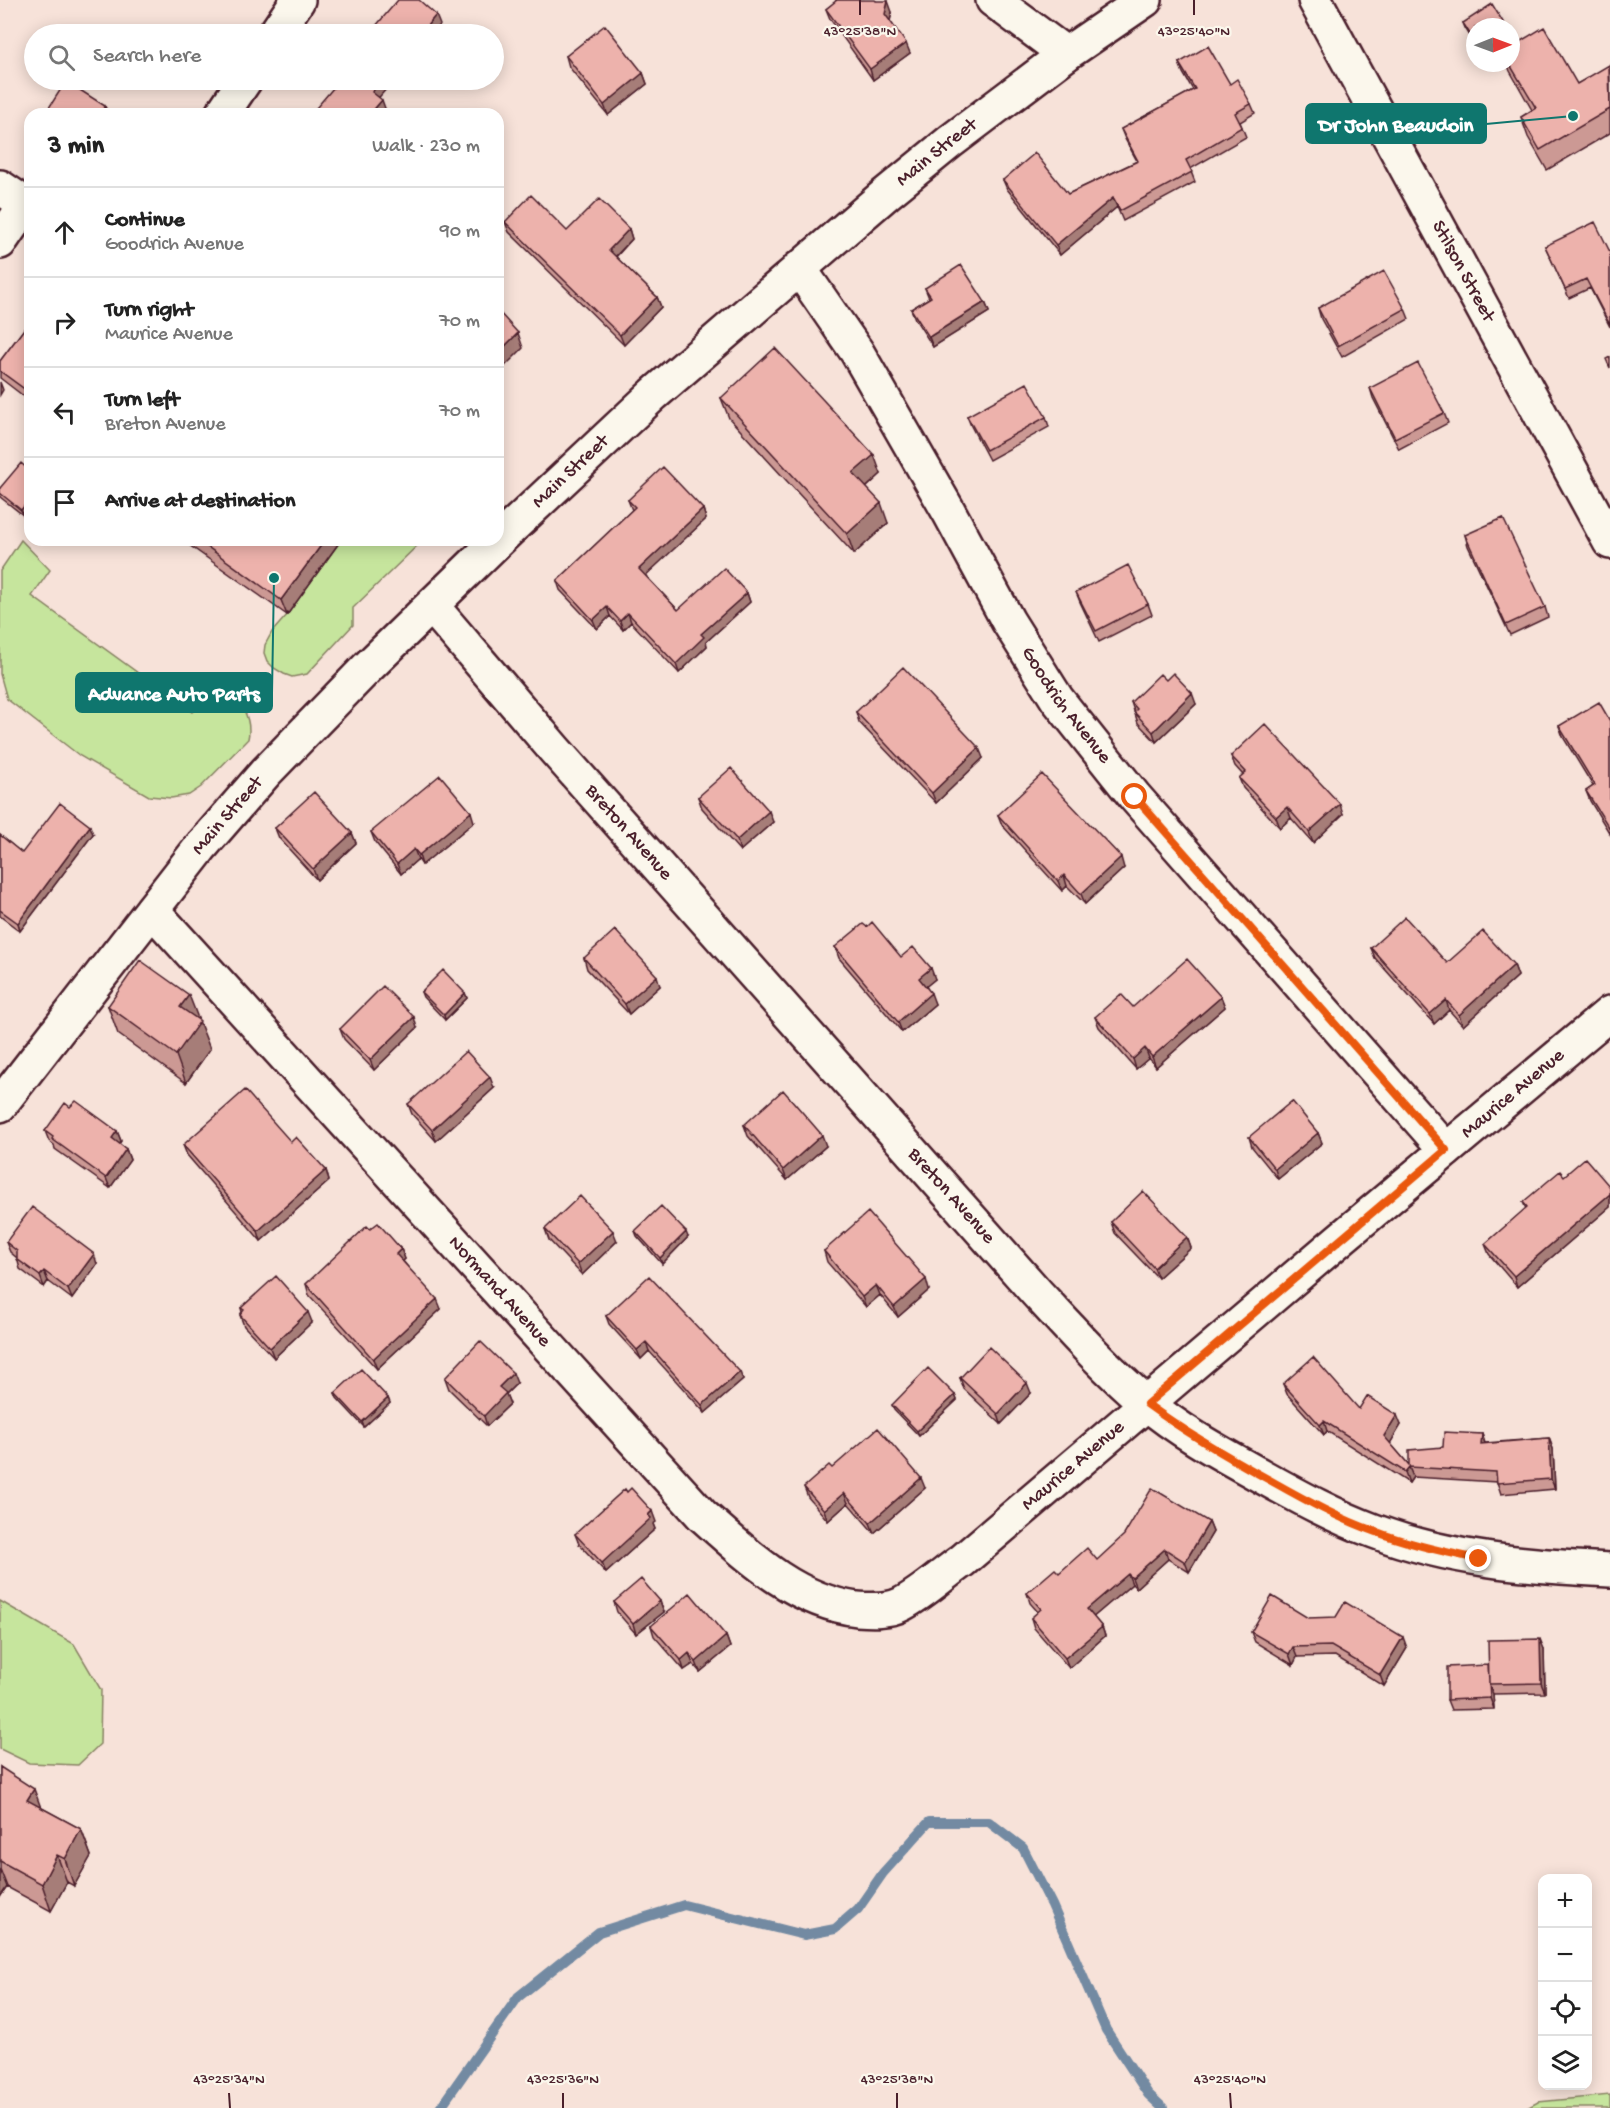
<!DOCTYPE html>
<meta charset="utf-8">
<style>
body{margin:0;font-family:"Gochi Hand",sans-serif;background:#f6f6f6;color:#222}
.controls{position:absolute;right:18px;bottom:18px;display:grid;overflow:hidden;border-radius:12px;box-shadow:0 3px 15px #0003}
.controls button{width:54px;height:54px;display:grid;place-items:center;padding:0;border:0;border-bottom:2px solid #e0e0e0;background:#fff;color:#222;font:30px sans-serif}
.compass{position:absolute;left:1466px;top:18px;width:54px;height:54px;border-radius:50%;background:#fff;box-shadow:0 3px 15px #0003;rotate:89deg}
.stop{position:absolute;width:18px;height:18px;margin:-14px;border:4px solid #ea580c;border-radius:50%;background:#fff}
.stop.end{background:#ea580c;border-color:#fff;box-shadow:0 2px 6px #0008}
.list{margin:0;padding:0;list-style:none}
h2{display:flex;justify-content:space-between;align-items:center;height:78px;margin:0;padding:0 24px;font-size:26px}
h2 small{font-size:20px;font-weight:400;color:#767676}
.list li{display:grid;grid-template-columns:39px 1fr auto;gap:18px;align-items:center;box-sizing:border-box;height:90px;padding:0 24px;border-top:2px solid #e0e0e0}
.list b{display:block;font-size:22px;white-space:nowrap}
.list p{margin:0;font-size:20px;white-space:nowrap;color:#767676}
.list em{font-size:20px;font-style:normal;color:#767676}
.icon{flex:none;width:33px;height:33px;fill:none;stroke:currentColor;stroke-width:2;stroke-linecap:round;stroke-linejoin:round}
.map{position:relative;flex:none;width:1610px;height:2108px;overflow:hidden}
.search{position:absolute;background:#fff;box-shadow:0 3px 15px #0003;left:24px;top:24px;width:480px;height:66px;display:flex;align-items:center;gap:15px;box-sizing:border-box;padding:0 21px;border-radius:33px;color:#767676;font-size:22px}
.panel{position:absolute;background:#fff;box-shadow:0 3px 15px #0003;left:24px;top:108px;width:480px;height:438px;border-radius:18px}
.map>svg:first-child{display:block}
.green{fill:#c6e59d;stroke:#888264;stroke-width:1.5}
.lines{fill:none;stroke-linecap:round;stroke-linejoin:round}
.stream{stroke:#738aa2;stroke-width:10}
.minor-casing{stroke:#4a1f2b;stroke-width:38}
.highway-casing{stroke:#4a1f2b;stroke-width:38}
.minor{stroke:#fbf7ec;stroke-width:33}
.highway{stroke:#fbf7ec;stroke-width:33}
.wall{fill:#cc9994;stroke:#4a1f2b;stroke-width:1.5}
.shaded-wall{fill:#a67d78;stroke:#4a1f2b;stroke-width:1.5}
.building{fill:#edb2ac;stroke:#4a1f2b;stroke-width:1.5}
.route{stroke:#ea580c;stroke-width:8}
.ticks{fill:none;stroke:#4a1f2b;stroke-width:2}
.labels{text-anchor:middle;dominant-baseline:central;stroke-width:4.5;stroke-linejoin:round;paint-order:stroke}
.street-label{font-size:20px;fill:#4a1f2b;stroke:#fbf7ec}
.ticks-label{font-size:15px;text-anchor:middle;fill:#4a1f2b;stroke:#fbf7ec;stroke-width:4.5;stroke-linejoin:round;paint-order:stroke}
.leader{fill:none;stroke:#0f766e;stroke-width:2}
.callout-dot{fill:#0f766e;stroke:#fbf7ec;stroke-width:2}
.callout{fill:#0f766e;stroke:#0f766e;stroke-width:2}
.callout-label{font-size:21px;text-anchor:middle;font-weight:bold;fill:#fff}
</style>
<div class="map">
<svg width="1610" height="2108" viewBox="0 0 1610 2108">
<rect width="100%" height="100%" fill="#f7e2d9"/>
<filter id="ink" filterUnits="userSpaceOnUse"><feTurbulence type="fractalNoise" baseFrequency=".0167" numOctaves="2"/><feDisplacementMap in="SourceGraphic" scale="12" xChannelSelector="R" yChannelSelector="G"/><feConvolveMatrix kernelMatrix="1 2 1 2 8 2 1 2 1" color-interpolation-filters="sRGB"/></filter>
<g filter="url(#ink)">
<path class="green" d="M21 540 50 570 32 596 192 712C199 707 211 693 221 694 242 695 252 721 248 739L201 787 189 795 171 798 149 796 80 756 7 699 0 674V571Z
M341 540H423L353 608V625L307 674 292 677 284 674 274 668 267 661 264 653 265 645 272 632 287 615Z
M0 1601 74 1644 101 1690 100 1744 78 1765 29 1763 0 1749Z
M1610 2095V2108H1527L1538 2102Z"/>
<g class="lines">
<path class="stream" d="M440 2108 518 1997 599 1932 684 1905 804 1935 835 1929 858 1909 883 1873 929 1822H989L1023 1848 1052 1905 1106 2030 1148 2094 1163 2108"/>
<defs>
<g id="minor">
<path d="M993 0 1066 54"/>
<path id="s1" d="M1315 0 1610 542"/>
<path d="M275 34 298 0"/>
<path d="M222 114 245 80"/>
<path d="M0 187 30 207"/>
<path d="M0 242 26 204"/>
<path id="s2" d="M799 268 857 352 949 512 1008 621 1057 699 1135 797 1446 1150"/>
<path id="s3" d="M432 606 554 749 1036 1292C1071 1330 1105 1368 1145 1402 1178 1430 1218 1452 1256 1473 1294 1494 1333 1516 1374 1531 1450 1560 1529 1566 1610 1570"/>
<path id="s4" d="M152 910 702 1515C747 1555 794 1601 857 1609 871 1610 889 1611 902 1604 923 1593 942 1575 962 1561L1339 1240 1610 1013"/>
</g>
<g id="highway">
<path id="s5" d="M0 1105 200 848 266 772 368 667 509 530 654 394 886 194 951 141 1066 54 1145 0"/>
</g>
</defs>
<use href="#minor" class="minor-casing"/>
<use href="#highway" class="highway-casing"/>
<use href="#minor" class="minor"/>
<use href="#highway" class="highway"/>
</g>
<path class="wall" d="M836 0 876 1 892 12 890 21 910 53 873 80 830 19 826 9 837 1Z
M1463 23 1475 27V44L1465 28Z
M566 56 643 73 647 84 608 115 569 67Z
M1179 63 1230 84 1251 104 1255 113 1240 122 1246 137 1190 169 1195 182 1123 221 1117 207 1060 255 1007 189 1003 180 1068 194 1137 161 1125 139 1121 129 1193 90 1183 73Z
M1507 63H1511L1577 84 1610 66V133L1547 170 1528 137 1521 117 1532 110 1510 71Z
M505 222 567 231 629 229 632 239 616 257 657 297 661 307 624 345 509 232Z
M1545 246 1610 252V327L1590 288 1569 298Z
M925 288 985 302 989 312 933 347 915 319 911 309 929 298Z
M1318 308 1405 309 1409 319 1342 357 1321 319Z
M30 321V401L0 378V361Z
M1370 388 1444 413 1448 423 1399 449 1373 398Z
M721 398 881 474 866 488 888 523 854 554 729 418Z
M967 416 1046 417 1049 427 989 460 971 426Z
M30 471 23 515 0 497V488Z
M628 500 703 509 706 519 645 575 678 610 747 593 750 602 706 642 707 646 679 673 631 622 623 630 610 616 597 629 560 590 557 581 632 510Z
M1465 535 1545 607 1548 617 1510 635 1468 546Z
M182 540H341L287 615Z
M1076 592 1148 604 1152 615 1099 642 1080 602Z
M1166 680 1196 704 1156 742 1138 723 1131 702Z
M856 712 983 758 936 803 859 722Z
M1610 721V834L1590 801 1586 791 1593 786 1563 737 1559 726Z
M1231 756 1343 814 1313 843 1291 818 1280 828 1243 788 1239 778 1243 775 1235 766Z
M698 797 773 822 740 851 702 808Z
M998 815 1124 868 1085 904 1067 886 1062 891 1002 825Z
M474 822 422 865 418 859 401 874 375 842 371 832Z
M275 828 352 833 356 843 317 880 279 838Z
M93 834 20 931 0 916V835L22 853Z
M835 947 901 957 935 979 926 986 935 1004 902 1032 839 958Z
M1371 948 1447 963 1514 965 1518 976 1463 1026 1449 1010 1434 1024 1375 958Z
M584 958 660 986 629 1014 587 969Z
M421 992 465 993 467 998 445 1020 423 997Z
M1221 997 1225 1007 1156 1067 1149 1058 1136 1069 1099 1027 1095 1017 1133 1007Z
M108 1006 210 1049 186 1083 118 1034Z
M417 1028 374 1070 344 1039 340 1029Z
M494 1088 436 1141 412 1114 408 1104Z
M70 1107 117 1131 121 1141 119 1144 126 1149 130 1160 110 1188 55 1149 54 1145 49 1141 45 1131Z
M744 1125 826 1146 787 1180 748 1136Z
M1318 1133 1322 1143 1278 1179 1252 1147 1249 1137Z
M291 1142 326 1170 329 1181 261 1241 187 1155 183 1145Z
M1564 1176 1610 1187V1207L1517 1287 1489 1254 1485 1244 1526 1209 1523 1202Z
M1111 1222 1187 1237 1191 1248 1158 1278 1115 1233Z
M370 1229 401 1249 405 1259 403 1261 441 1309 377 1369 309 1295 306 1284Z
M545 1229 617 1241 582 1275 549 1240Z
M635 1231 688 1237 662 1264 637 1236Z
M6 1242 97 1264 72 1299 48 1281 44 1287 20 1269 17 1258 10 1252Z
M824 1251 929 1290 898 1317 880 1295 866 1307 827 1262Z
M241 1308 312 1322 274 1358 244 1326 240 1315 242 1312Z
M606 1316 743 1380 705 1413 649 1351 641 1359 609 1324Z
M445 1378 517 1383 506 1394 510 1404 487 1426 449 1389Z
M960 1378 1031 1393 1001 1424 964 1389Z
M1283 1384 1359 1409 1401 1425 1390 1443 1409 1465 1443 1447 1482 1434 1485 1443 1549 1438 1553 1449 1555 1489 1501 1494 1497 1482 1413 1477 1409 1483 1327 1431 1324 1435 1287 1394Z
M335 1393 388 1398 390 1403 364 1427 337 1398Z
M955 1395 957 1400 919 1436 894 1410 892 1405Z
M832 1468 925 1488 874 1533 848 1503 828 1521 808 1497 804 1487Z
M656 1522 653 1524 655 1529 606 1573 579 1544 575 1534Z
M1209 1522 1213 1532 1189 1572 1168 1559 1136 1588 1132 1584 1093 1617 1102 1627 1105 1636 1069 1668 1034 1628 1031 1618 1038 1612 1030 1603 1027 1593 1059 1573Z
M614 1602 664 1612 636 1634 617 1612Z
M1308 1618 1407 1648 1384 1686 1335 1656 1297 1657 1293 1665 1255 1642 1251 1632Z
M651 1626 726 1636 730 1647 700 1672 693 1664 684 1670 654 1636Z
M1544 1649 1545 1693 1493 1694 1494 1709 1451 1710 1447 1700 1488 1665Z
M0 1767 40 1807 81 1829 91 1856 74 1886 67 1882 51 1911 7 1887 0 1897Z"/>
<path class="shaded-wall" d="M888 1 892 12 889 25 885 14Z
M436 15 440 25 432 34H420Z
M906 43 910 53 873 80 870 69Z
M643 73 647 84 608 115 604 105Z
M382 80H394L375 102 372 92Z
M382 100 386 111 383 114H370Z
M105 106 108 114H100Z
M1113 198 1117 207 1060 255 1056 245Z
M629 229 632 239 612 260 609 250Z
M657 297 661 307 624 345 620 335Z
M985 302 989 312 933 347 929 337Z
M518 333 523 348 498 373V353Z
M0 382 3 390 0 395Z
M874 455 881 474 860 493 853 473Z
M30 499V506L23 515 21 510Z
M881 503 888 523 854 554 847 534Z
M703 509 706 519 643 578 639 569Z
M325 540H341L287 615 281 600Z
M747 593 750 602 706 642 707 646 679 673 676 664 701 634Z
M607 607 610 616 597 629 593 620Z
M628 613 631 622 623 630 620 621Z
M1192 693 1196 704 1156 742 1153 732Z
M979 748 983 758 936 803 932 793Z
M1340 804 1343 814 1313 843 1309 832Z
M1287 807 1291 818 1280 828 1276 817Z
M769 811 773 822 740 851 737 840Z
M471 812 474 822 422 865 419 855Z
M90 826 93 834 20 931 18 923Z
M352 833 356 843 317 880 313 869Z
M414 849 418 859 401 874 397 864Z
M1121 857 1124 868 1085 904 1081 894Z
M1064 875 1067 886 1062 891 1058 881Z
M1514 965 1518 976 1463 1026 1459 1015Z
M931 968 935 979 923 989 919 978Z
M657 976 660 986 629 1014 625 1004Z
M465 993 467 998 445 1020 444 1015Z
M931 993 935 1004 902 1032 898 1022Z
M189 995 210 1049 186 1083 176 1055 180 1007Z
M1221 997 1225 1007 1156 1067 1152 1057Z
M1446 1000 1449 1010 1434 1024 1430 1014Z
M414 1017 417 1028 374 1070 370 1060Z
M1145 1048 1149 1058 1136 1069 1133 1059Z
M490 1077 494 1088 436 1141 432 1130Z
M117 1131 121 1141 116 1148 112 1138Z
M1318 1133 1322 1143 1278 1179 1275 1169Z
M822 1135 826 1146 787 1180 783 1170Z
M126 1149 130 1160 110 1188 106 1178Z
M326 1170 329 1181 261 1241 258 1231Z
M1610 1194V1207L1517 1287 1514 1276Z
M613 1231 617 1241 582 1275 578 1264Z
M686 1232 688 1237 662 1264 660 1258Z
M1187 1237 1191 1248 1158 1278 1154 1268Z
M401 1249 405 1259 399 1264 396 1254Z
M94 1254 97 1264 72 1299 68 1289Z
M44 1271 48 1281 44 1287 40 1276Z
M926 1279 929 1290 898 1317 894 1307Z
M876 1285 880 1295 866 1307 862 1297Z
M437 1299 441 1309 377 1369 373 1359Z
M308 1312 312 1322 274 1358 270 1348Z
M646 1342 649 1351 641 1359 637 1350Z
M740 1372 743 1380 705 1413 702 1405Z
M513 1373 517 1383 506 1394 510 1404 487 1426 484 1416 499 1387Z
M1027 1383 1031 1393 1001 1424 998 1414Z
M955 1395 957 1400 919 1436 917 1431Z
M388 1398 390 1403 364 1427 362 1422Z
M1397 1415 1401 1425 1388 1447 1384 1436Z
M1324 1421 1327 1431 1324 1435 1320 1425Z
M1482 1434 1485 1444H1481Z
M1549 1438 1553 1449 1555 1489 1551 1479Z
M1409 1467 1413 1477 1409 1483 1405 1472Z
M921 1478 925 1488 874 1533 870 1523Z
M844 1493 848 1503 828 1521 824 1510Z
M652 1511 656 1522 653 1524 655 1529 606 1573 602 1563Z
M1209 1522 1213 1532 1189 1572 1185 1562Z
M1165 1549 1168 1559 1136 1588 1132 1578Z
M1128 1574 1132 1584 1091 1619 1087 1609Z
M660 1601 664 1612 636 1634 633 1624Z
M1102 1627 1105 1636 1069 1668 1065 1658Z
M726 1636 730 1647 700 1672 696 1662Z
M1403 1637 1407 1648 1384 1686 1380 1675Z
M1540 1639 1544 1649 1545 1693 1541 1683Z
M1293 1647 1297 1657 1293 1665 1289 1654Z
M689 1653 693 1664 684 1670 681 1660Z
M1489 1684 1493 1694 1494 1709 1490 1698Z
M34 1789 44 1816 27 1800Z
M81 1829 91 1856 74 1886 65 1859Z
M57 1855 67 1882 51 1911 42 1884Z
M0 1869 7 1887 0 1897Z"/>
<path class="building" d="M398 0H419L436 15 420 34H369Z
M837 0H875L876 1H888L885 14 906 43 870 69 826 9Z
M1492 4 1506 27H1475V42L1463 23Z
M605 25 643 73 604 105 566 56Z
M1544 27 1577 84 1609 65 1610 109 1540 150 1521 117 1536 108 1509 63H1511V47Z
M1208 46 1230 84 1237 79 1251 104 1235 113 1242 127 1186 160 1192 172 1120 211 1113 198 1056 245 1003 180 1035 153 1068 194 1138 161 1121 129 1195 89 1179 63Z
M340 80H382L372 92 382 100 370 114H311Z
M66 81 105 106 100 114H45Z
M531 195 567 231 599 199 629 229 609 250 657 297 620 335 505 222Z
M1595 222 1610 252V325L1586 279 1565 289 1545 246Z
M961 265 985 302 929 337 911 309 931 297 925 288Z
M1384 271 1405 309 1338 346 1318 308Z
M498 311 518 333 498 353Z
M30 321V393L0 371V361Z
M775 348 874 455 853 473 881 503 847 534 721 398Z
M1610 357V368L1606 359Z
M1418 363 1444 413 1395 438 1370 388Z
M1027 383 1046 417 986 450 967 416Z
M21 463 30 471V499L21 510 0 493V488Z
M663 467 703 509 639 569 678 610 724 568 747 593 701 634 704 637 676 664 628 613 620 621 607 607 593 620 557 581 635 507 628 500Z
M1503 518 1545 607 1506 625 1465 535Z
M198 540H325L281 600Z
M1128 565 1148 604 1096 631 1076 592Z
M903 667 979 748 932 793 856 712Z
M1173 673 1192 693 1153 732 1134 712 1137 709 1131 702 1160 674 1166 680Z
M1599 702 1610 721V829L1586 791 1595 785 1559 726Z
M1265 724 1340 804 1309 832 1287 807 1276 817 1239 778 1246 772 1231 756Z
M731 768 769 811 737 840 698 797Z
M1042 774 1121 857 1081 894 1064 875 1058 881 998 815Z
M440 775 471 812 419 855 414 849 397 864 371 832Z
M314 792 352 833 313 869 275 828Z
M60 803 90 826 18 923 0 910V835L22 853Z
M1405 917 1447 963 1483 931 1514 965 1459 1015 1446 1000 1430 1014 1371 948Z
M872 922 901 957 913 947 931 968 919 978 931 993 898 1022 835 947 863 924 867 927Z
M615 930 657 976 625 1004 584 958Z
M1187 959 1221 997 1152 1057 1145 1048 1133 1059 1095 1017 1121 994 1133 1007Z
M140 960 189 995 180 1007 200 1021 176 1055 108 1006Z
M443 970 465 993 444 1015 421 992Z
M383 986 414 1017 370 1060 340 1029Z
M466 1051 490 1077 432 1130 408 1104Z
M245 1090 291 1142 296 1137 326 1170 258 1231 183 1145Z
M783 1090 822 1135 783 1170 744 1125Z
M76 1101 117 1131 112 1138 126 1149 106 1178 52 1139 53 1137 45 1131 65 1103 70 1107Z
M1292 1101 1318 1133 1275 1169 1249 1137Z
M1585 1158 1610 1187V1194L1514 1276 1485 1244 1527 1207 1523 1202 1560 1171 1564 1176Z
M1143 1191 1187 1237 1154 1268 1111 1222Z
M580 1196 613 1231 578 1264 545 1229Z
M661 1206 686 1232 660 1258 635 1231Z
M32 1207 94 1254 68 1289 44 1271 40 1276 17 1259V1251L6 1242Z
M868 1212 926 1279 894 1307 876 1285 862 1297 824 1251Z
M378 1223 401 1249 396 1254 437 1299 373 1359 306 1284 367 1226 370 1229Z
M276 1276 308 1312 270 1348 240 1315 244 1310 241 1308Z
M649 1276 740 1372 702 1405 646 1342 637 1350 606 1316Z
M480 1341 513 1373 499 1387 506 1393 484 1416 445 1378Z
M989 1347 1027 1383 998 1414 960 1378Z
M1313 1357 1359 1409 1367 1396 1397 1415 1384 1436 1409 1465V1450L1443 1447 1444 1432 1482 1434 1481 1444 1549 1438 1551 1479 1497 1483 1496 1472 1409 1467 1405 1472 1324 1421 1320 1425 1283 1384Z
M928 1368 955 1395 917 1431 892 1405Z
M361 1369 388 1398 362 1422 335 1393Z
M878 1428 921 1478 870 1523 844 1493 824 1510 804 1487 829 1465 832 1468Z
M631 1488 652 1511 648 1515 651 1518 602 1563 575 1534 625 1489 627 1492Z
M1152 1488 1209 1522 1185 1562 1165 1549 1132 1578 1128 1574 1087 1609 1102 1627 1065 1658 1031 1618 1041 1609 1027 1593 1055 1569 1059 1573 1087 1548 1097 1560 1124 1535Z
M641 1579 660 1601 633 1624 614 1602Z
M690 1593 726 1636 696 1662 689 1653 681 1660 651 1626Z
M1272 1596 1308 1618 1336 1617 1345 1602 1403 1637 1380 1675 1331 1646 1293 1647 1289 1654 1251 1632Z
M1540 1639 1541 1683 1489 1684 1488 1640Z
M1488 1665 1490 1698 1447 1700V1667Z
M0 1767 34 1789 27 1800 81 1829 65 1859 57 1855 42 1884 0 1861Z"/>
</g>
<g class="lines" filter="url(#ink)">
<path class="route" d="M1135 797 1446 1150 1147 1404C1188 1434 1231 1459 1275 1483 1307 1501 1340 1519 1374 1531 1408 1544 1443 1552 1479 1559"/>
</g>
<path class="ticks" d="M860 0V15M1194 0V15M229 2093 230 2108M563 2093V2108M897 2093V2108M1230 2093 1231 2108"/>
<g class="labels">
<g class="street-label">
<text stroke="none"><textPath href="#s5" startOffset="1340">Main Street</textPath></text>
<text stroke="none"><textPath href="#s1" startOffset="309">Stilson Street</textPath></text>
<text stroke="none"><textPath href="#s5" startOffset="854">Main Street</textPath></text>
<text stroke="none"><textPath href="#s2" startOffset="513">Goodrich Avenue</textPath></text>
<text stroke="none"><textPath href="#s5" startOffset="368">Main Street</textPath></text>
<text stroke="none"><textPath href="#s3" startOffset="300">Breton Avenue</textPath></text>
<text stroke="none"><textPath href="#s4" startOffset="1844">Maurice Avenue</textPath></text>
<text stroke="none"><textPath href="#s3" startOffset="786">Breton Avenue</textPath></text>
<text stroke="none"><textPath href="#s4" startOffset="516">Normand Avenue</textPath></text>
<text stroke="none"><textPath href="#s4" startOffset="1268">Maurice Avenue</textPath></text>
</g>
</g>
<g class="ticks-label">
<text x="860" y="35">43°25'38"N</text>
<text x="1194" y="35">43°25'40"N</text>
<text x="229" y="2083">43°25'34"N</text>
<text x="563" y="2083">43°25'36"N</text>
<text x="897" y="2083">43°25'38"N</text>
<text x="1230" y="2083">43°25'40"N</text>
</g>
<path class="leader" d="M1573 116L1486 124M274 578L272 693"/>
<g class="callout-dot">
<circle cx="1573" cy="116" r="6"/>
<circle cx="274" cy="578" r="6"/>
</g>
<g class="callout">
<rect x="1306" y="104" width="180" height="39" rx="6"/>
<rect x="76" y="673" width="196" height="39" rx="6"/>
</g>
<g class="callout-label">
<text x="1396" y="131">Dr John Beaudoin</text>
<text x="174" y="700">Advance Auto Parts</text>
</g>
</svg>
<div class="controls">
<button>+</button>
<button>−</button>
<button><svg class="icon" aria-label="locate" viewBox="0 0 24 24"><circle cx="12" cy="12" r="6"/><path d="M12 2v4M12 18v4M2 12h4M18 12h4"/></svg></button>
<button><svg class="icon" aria-label="layers" viewBox="0 0 24 24"><path d="M12 4l9 5-9 5-9-5zM3 14l9 5 9-5"/></svg></button>
</div>
<svg class="compass" viewBox="-18 -18 36 36"><path d="M0-13l5 13h-10z" fill="#e53935"/><path d="M0 13l5-13h-10z" fill="#767676"/></svg>
<div class="stop" style="left:1135px;top:797px"></div>
<div class="stop end" style="left:1479px;top:1559px"></div>
<div class="search"><svg class="icon" aria-label="search" viewBox="0 0 24 24"><circle cx="10" cy="10" r="6"/><path d="M15 15l6 6"/></svg>Search here</div>
<section class="panel">
<h2>3 min<small>Walk · 230 m</small></h2>
<ul class="list">
<li><svg class="icon" aria-label="ahead" viewBox="0 0 24 24"><path d="M12 20V5M6 11l6-6 6 6"/></svg><div><b>Continue</b><p>Goodrich Avenue</p></div><em>90 m</em></li>
<li><svg class="icon" aria-label="right" viewBox="0 0 24 24"><path d="M7 20v-9h11M14 6l5 5-5 5"/></svg><div><b>Turn right</b><p>Maurice Avenue</p></div><em>70 m</em></li>
<li><svg class="icon" aria-label="left" viewBox="0 0 24 24"><path d="M17 20v-9H6M10 6l-5 5 5 5"/></svg><div><b>Turn left</b><p>Breton Avenue</p></div><em>70 m</em></li>
<li><svg class="icon" aria-label="arrive" viewBox="0 0 24 24"><path d="M6 21V4h12l-3 4 3 4H6"/></svg><div><b>Arrive at destination</b></div></li>
</ul>
</section>
</div>
